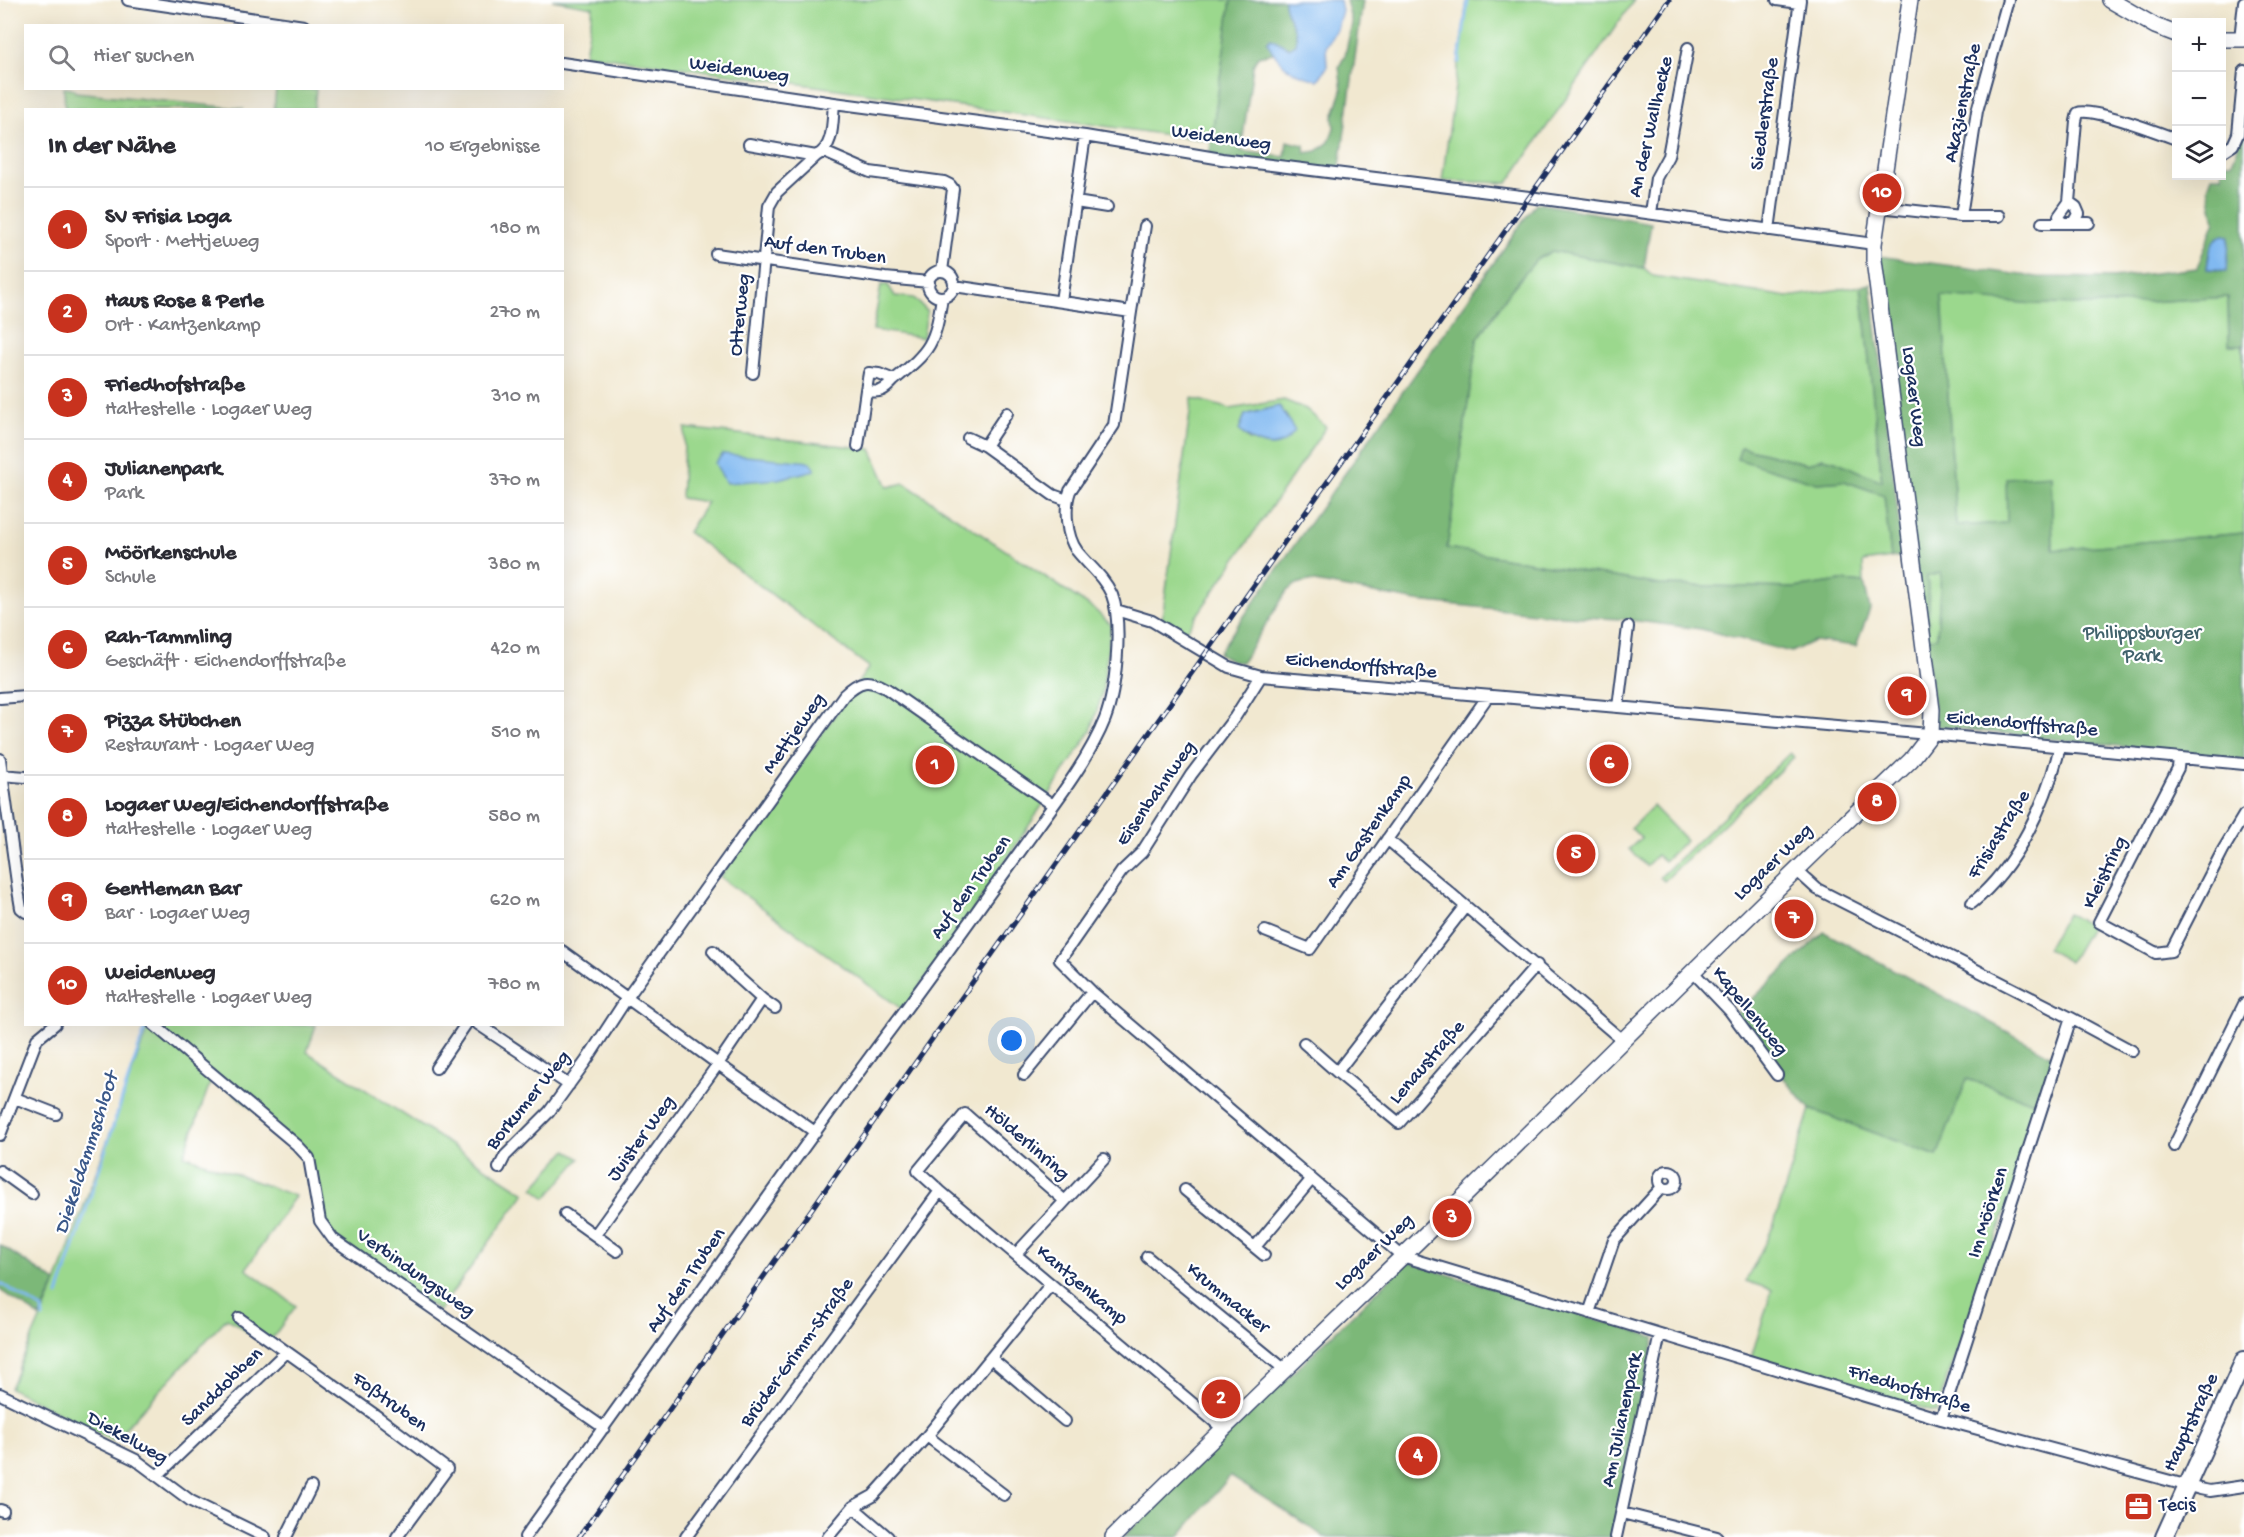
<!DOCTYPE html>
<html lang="de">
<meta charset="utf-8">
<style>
body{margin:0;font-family:"Gochi Hand",sans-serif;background:#f7f7f7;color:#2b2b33}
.controls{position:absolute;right:18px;top:18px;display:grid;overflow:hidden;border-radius:0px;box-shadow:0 6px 24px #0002}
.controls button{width:54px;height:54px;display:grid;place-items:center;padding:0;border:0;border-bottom:2px solid #e1e1e2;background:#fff;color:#2b2b33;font:30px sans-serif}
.you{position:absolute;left:1012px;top:1041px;width:21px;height:21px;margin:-15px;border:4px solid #fff;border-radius:50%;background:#1a73e8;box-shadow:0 0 0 9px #1a73e833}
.badge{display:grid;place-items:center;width:39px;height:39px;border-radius:50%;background:#c8321e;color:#fff;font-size:20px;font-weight:700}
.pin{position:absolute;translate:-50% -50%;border:3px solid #fff;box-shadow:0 2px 6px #0006}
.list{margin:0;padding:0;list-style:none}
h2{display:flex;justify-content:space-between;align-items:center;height:78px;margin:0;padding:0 24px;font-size:26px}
h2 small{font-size:20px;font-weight:400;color:#7c7c81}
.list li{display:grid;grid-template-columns:39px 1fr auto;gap:18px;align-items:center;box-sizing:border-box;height:84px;padding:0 24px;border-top:2px solid #e1e1e2}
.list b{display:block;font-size:22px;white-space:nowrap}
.list p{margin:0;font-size:20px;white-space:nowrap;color:#7c7c81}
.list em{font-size:20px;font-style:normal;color:#7c7c81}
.icon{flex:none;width:33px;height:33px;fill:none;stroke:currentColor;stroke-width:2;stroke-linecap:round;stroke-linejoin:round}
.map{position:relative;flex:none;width:2244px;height:1537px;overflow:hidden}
.search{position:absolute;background:#fff;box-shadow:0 6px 24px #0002;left:24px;top:24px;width:540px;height:66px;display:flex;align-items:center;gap:15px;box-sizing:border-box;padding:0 21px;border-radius:0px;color:#7c7c81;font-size:22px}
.panel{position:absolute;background:#fff;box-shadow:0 6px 24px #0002;left:24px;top:108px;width:540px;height:918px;border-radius:0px}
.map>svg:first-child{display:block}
.green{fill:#9bd88d;stroke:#5b8476;stroke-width:1.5;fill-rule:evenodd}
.forest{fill:#7cb878;stroke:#4c746b;stroke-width:1.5;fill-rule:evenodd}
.water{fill:#81b9f1;stroke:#4e74a8;stroke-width:1.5}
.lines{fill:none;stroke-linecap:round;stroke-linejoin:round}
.stream{stroke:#81b9f1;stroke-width:3}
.street-casing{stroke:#3b4b6f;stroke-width:14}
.secondary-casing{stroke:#3b4b6f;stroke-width:18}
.primary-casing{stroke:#3b4b6f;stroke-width:20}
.street{stroke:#fff;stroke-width:10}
.secondary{stroke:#fff;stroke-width:15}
.primary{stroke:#fff;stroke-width:16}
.rail-casing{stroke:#1b2f5e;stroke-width:5}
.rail{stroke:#fff;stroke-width:3;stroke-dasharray:9;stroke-linecap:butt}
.labels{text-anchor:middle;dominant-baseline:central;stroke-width:4.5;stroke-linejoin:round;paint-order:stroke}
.street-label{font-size:20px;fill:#1b2f5e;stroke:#fff}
.park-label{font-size:20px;fill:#41626c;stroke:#fff}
.poi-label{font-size:20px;fill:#1b2f5e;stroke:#fff;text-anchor:start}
.water-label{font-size:21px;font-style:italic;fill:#3a588a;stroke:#fff}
</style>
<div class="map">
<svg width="2244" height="1537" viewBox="0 0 2244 1537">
<rect width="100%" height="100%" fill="#fff"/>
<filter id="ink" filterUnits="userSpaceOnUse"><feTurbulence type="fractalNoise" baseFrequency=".0167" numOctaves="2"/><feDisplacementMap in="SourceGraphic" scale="12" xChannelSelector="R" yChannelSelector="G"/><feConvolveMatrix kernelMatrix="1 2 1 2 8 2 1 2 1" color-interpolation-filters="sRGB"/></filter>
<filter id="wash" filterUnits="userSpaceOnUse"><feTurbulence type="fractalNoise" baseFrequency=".008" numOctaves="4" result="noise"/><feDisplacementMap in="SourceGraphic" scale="24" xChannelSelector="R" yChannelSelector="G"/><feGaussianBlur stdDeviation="1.35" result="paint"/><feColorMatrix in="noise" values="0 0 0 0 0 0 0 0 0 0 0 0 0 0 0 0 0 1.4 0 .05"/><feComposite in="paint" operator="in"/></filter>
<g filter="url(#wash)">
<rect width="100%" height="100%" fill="#f1e8d0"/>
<path class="green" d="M552 0H1231L1211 141 585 54 593 7Z
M1467 0H1634L1508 183 1442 181Z
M64 88 74 89 75 92 244 109H65Z
M276 89H316L314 109H274Z
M1552 251 1644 268 1653 276 1788 297 1861 286 1882 482 1835 461 1823 458 1809 464 1741 447 1817 483 1844 481 1884 495 1891 558 1863 562 1864 583 1841 581 1794 588 1660 585 1447 548 1477 340 1510 291 1536 260Z
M881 285H888L895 296 914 298 927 311 923 338 873 330Z
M1942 295 2035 304 2099 305 2228 297 2229 344 2243 345 2244 533 2053 550 2051 476 2007 523 1956 526Z
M1192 398 1230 409 1284 400 1306 409 1326 427 1185 633 1162 620ZM1279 406 1288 418 1272 446 1249 440 1239 430 1245 415Z
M685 428 871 449 888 487 904 483 1094 609 1111 625 1102 694 1091 731 963 926 903 1010 720 877 869 667 688 532 707 502 681 498Z
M1941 573 1937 638 1927 639 1929 603 1927 576Z
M1790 753 1794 757 1664 881 1660 877Z
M1653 806 1686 840 1664 861 1657 855 1646 866 1629 849 1641 838 1631 828Z
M2067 913 2091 926 2070 962 2047 949Z
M149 1025H316L307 1052 525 1193 439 1311 333 1239 320 1221 309 1158 213 1075 184 1155 295 1196 246 1269 296 1306 267 1345 227 1318 113 1441 10 1388 56 1283Z
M1967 1079 2042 1105 1936 1412 1751 1358 1772 1290 1746 1281 1773 1227 1810 1109 1937 1156Z
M567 1150 580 1159 546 1198 533 1188Z"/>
<path class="forest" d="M1231 0H1284C1284 16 1300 27 1296 44L1291 48 1280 44 1271 38 1267 42 1274 53 1258 56 1253 66 1241 151 1285 157 1287 141 1304 145 1305 153 1317 151 1329 142 1334 128 1333 117 1342 91 1339 67 1345 55 1352 24 1346 0H1363L1339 173 1209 157Z
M2244 97V268L2242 269V272H2244V361L2243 345H2229L2228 297 2099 305 2035 304 1942 296 1956 526 2007 523 2006 478 2051 475 2053 550 2244 533V760L1936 726 1878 256 2037 277 2113 278 2197 268 2215 221 2208 187 2212 176H2222V163H2232L2238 147ZM2229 236 2226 271 2207 269 2209 252ZM1941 573 1937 637 1927 639 1929 603 1927 576Z
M1536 203 1651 223 1644 268 1552 251 1536 260 1510 291 1477 340 1447 548 1660 585 1794 588 1841 581 1864 583 1870 609 1856 646 1814 641 1791 652 1701 629 1621 619 1564 616 1417 601 1309 581 1297 584 1287 591 1242 662H1234L1218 653Z
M1871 284 1903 556 1891 558 1884 495 1844 481 1817 483 1737 459 1741 447 1808 464 1823 458 1835 461 1882 481 1861 286Z
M1824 932 2056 1058 2042 1105 1967 1079 1937 1156 1810 1109 1781 1075 1736 1014Z
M0 1245 56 1282 40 1317 0 1290Z
M1407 1262 1655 1337 1613 1537H1324L1310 1527 1230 1476 1179 1537H1123Z"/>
<path class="water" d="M1284 0H1340L1342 11 1337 28 1326 46 1327 67 1318 80C1291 74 1280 66 1267 42L1271 38 1289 48 1296 44C1300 27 1283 16 1284 0Z
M2224 235 2229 236 2227 271 2216 269H2207C2209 256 2209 239 2224 235Z
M1279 406 1295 431C1291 435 1286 442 1280 444 1266 450 1249 440 1239 430L1245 415Z
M723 454 810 462 815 470 778 479 726 483 715 463Z"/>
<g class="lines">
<path class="stream" d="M1459 62 1468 0
M0 1283 42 1309 43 1318
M58 1295 145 1029 140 1024"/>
</g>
</g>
<g filter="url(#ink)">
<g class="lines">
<defs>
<path id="street" d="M128 0 304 26
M1777 0 1799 3
M2240 39 2244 2
M562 63 834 103 1085 136 1222 159 1529 197 1874 244
M749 144 816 156
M824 152 870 172 944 182 950 185 953 189 942 271
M2222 152 2233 145 2238 134 2244 71
M1076 202 1107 207
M2069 202 2076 207 2079 214 2075 221
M1880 207 1961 216H1999
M1651 213 1656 178 1668 156 1688 48
M1961 216 1977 111 2008 0
M2042 223H2061
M2089 223H2061L2059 216 2069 202 2076 121 2078 113C2091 107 2160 133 2176 139
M1769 230 1800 0
M716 254 885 278 929 282
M928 284a13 13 0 1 1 26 0a13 13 0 1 1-26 0Z
M1061 301 1085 136
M1131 312 1145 226
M753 373 769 206 777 192 816 156C835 147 832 121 834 103
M894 380C885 390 880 394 866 390L869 373 879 374 894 380C931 350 935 344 942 297
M1007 413 985 446 1053 495 1067 500
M968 438 985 446
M858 446 866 390
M1116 610 1152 621 1229 667 1261 676 1940 735 2244 764
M1261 676 1235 717 1191 775 1142 852 1122 871 1060 960 1092 992 1402 1256 1941 1419 2200 1489 2210 1491 2244 1486
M0 698 26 696
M1618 707 1628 627
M2179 758 2178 768 2099 922 2156 953 2171 951 2223 850 2244 815
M0 759 18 890 21 908 26 912
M0 775 26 777
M1387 839 1622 1040
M1796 870 1817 889 2071 1018 1941 1419
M1972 903C2017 867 2047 801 2060 746
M1465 907 1337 1072 1342 1076 1399 1123 1537 965
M1265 931 1310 949 1488 696
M562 951 718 1064 815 1132
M1692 971 1730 1011 1777 1075
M762 999 775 1008
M2071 1018 2132 1051
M153 1024 297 1145 309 1158 320 1221 333 1239 604 1428
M478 1024 569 1085
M1304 1043 1337 1072
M436 1068 466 1024
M1024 1075 1092 992
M15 1098 56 1114
M0 1135 37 1039 55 1024
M2174 1146 2244 1004
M499 1168 505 1156 549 1112 586 1061 627 998 844 695C860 680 868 678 887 689L1053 805
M0 1171 32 1194
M1659 1180a9 9 0 1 1 18 0a9 9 0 1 1-18 0Z
M1185 1190 1264 1255
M1065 1201 1104 1159
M565 1214 617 1251
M595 1235 718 1064 762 999 730 970 713 951
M1255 1247 1311 1180
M1016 1254 1065 1201 965 1114 918 1171 940 1191 1222 1428
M1147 1257 1284 1369
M1589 1313 1614 1240 1662 1187
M239 1318 378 1417 447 1469 397 1537
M992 1359 1065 1421
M0 1394 136 1460 191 1501 265 1537
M927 1436 1004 1495
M158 1475 286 1352
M853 1507 888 1537
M0 1510 3 1511
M1622 1513 1717 1537
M286 1537 311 1487
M525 1537C645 1371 762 1202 884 1038 931 976 975 913 1021 850 1048 812 1088 762 1105 719 1116 690 1123 624 1112 595 1104 577 1089 566 1077 551 1066 536 1064 508 1070 491L1114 425 1131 312 954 286
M686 1537 940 1191
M828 1537 853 1507 873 1496 927 1436 1051 1284
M1616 1537 1660 1334"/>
<path id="secondary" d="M2110 0 2155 26 2176 34
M2222 39H2244
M1113 1537C1222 1428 1336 1322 1447 1213 1602 1062 1754 909 1911 760L1931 734 1932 710 1874 260V244L1910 0"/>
<path id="primary" d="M2164 1537 2244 1360"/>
</defs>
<use href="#street" class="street-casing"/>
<use href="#secondary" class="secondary-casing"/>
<use href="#primary" class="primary-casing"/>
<use href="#street" class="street"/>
<use href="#secondary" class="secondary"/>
<use href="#primary" class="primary"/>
<defs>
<path id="rail" d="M579 1537 1669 0"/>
</defs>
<use href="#rail" class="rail-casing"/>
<use href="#rail" class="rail"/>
</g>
</g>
<defs>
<symbol id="office-square" viewBox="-11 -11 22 22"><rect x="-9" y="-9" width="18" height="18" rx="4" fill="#c8321e" stroke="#fff"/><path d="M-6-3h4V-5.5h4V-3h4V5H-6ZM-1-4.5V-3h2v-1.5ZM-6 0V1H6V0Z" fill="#fff"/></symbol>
</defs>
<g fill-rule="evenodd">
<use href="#office-square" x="2122" y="1490" width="33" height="33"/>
</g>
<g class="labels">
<g class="street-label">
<text transform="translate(739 71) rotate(8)">Weidenweg</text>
<text transform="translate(1964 103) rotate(-78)">Akazienstraße</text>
<text transform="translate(1766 114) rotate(-82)">Siedlerstraße</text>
<text transform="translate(1652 127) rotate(-77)">An der Wallhecke</text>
<text transform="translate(1221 139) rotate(8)">Weidenweg</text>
<text transform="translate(825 251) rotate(8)">Auf den Truben</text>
<text transform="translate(741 315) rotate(-84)">Otterweg</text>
<text transform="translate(1913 397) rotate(83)">Logaer Weg</text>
<text transform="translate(1361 667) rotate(5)">Eichendorffstraße</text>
<text transform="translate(2022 725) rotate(5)">Eichendorffstraße</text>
<text transform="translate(795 734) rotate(-55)">Mettjeweg</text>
<text transform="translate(1157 794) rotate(-55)">Eisenbahnweg</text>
<text transform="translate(1370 832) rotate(-55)">Am Gastenkamp</text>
<text transform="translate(2000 835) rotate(-58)">Frisiastraße</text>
<text transform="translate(1774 863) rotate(-44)">Logaer Weg</text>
<text transform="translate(2106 873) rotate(-64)">Kleistring</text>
<text transform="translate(972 888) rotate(-54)">Auf den Truben</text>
<text transform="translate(1749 1012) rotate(51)">Kapellenweg</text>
<text transform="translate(1428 1063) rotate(-49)">Lenaustraße</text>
<text transform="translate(529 1101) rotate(-51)">Borkumer Weg</text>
<text transform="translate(642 1139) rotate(-54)">Juister Weg</text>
<text transform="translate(1026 1143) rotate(41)">Hölderlinring</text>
<text transform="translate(1989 1213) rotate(-72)">Im Möörken</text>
<text transform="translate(1375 1253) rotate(-44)">Logaer Weg</text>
<text transform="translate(415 1274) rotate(35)">Verbindungsweg</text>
<text transform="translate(687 1281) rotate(-55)">Auf den Truben</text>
<text transform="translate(1081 1286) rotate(40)">Kantzenkamp</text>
<text transform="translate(1227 1299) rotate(39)">Krummacker</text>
<text transform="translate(798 1353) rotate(-54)">Brüder-Grimm-Straße</text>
<text transform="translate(223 1388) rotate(-44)">Sanddobben</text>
<text transform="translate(1909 1390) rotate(17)">Friedhofstraße</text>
<text transform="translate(389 1403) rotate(36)">Foßtruben</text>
<text transform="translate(1623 1420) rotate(-78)">Am Julianenpark</text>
<text transform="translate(2192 1423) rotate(-65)">Hauptstraße</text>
<text transform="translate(127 1439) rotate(29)">Diekelweg</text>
</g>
<g class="park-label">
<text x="2142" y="634">Philippsburger<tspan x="2142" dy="23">Park</tspan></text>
</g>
<g class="poi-label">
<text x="2159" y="1506">Tecis</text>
</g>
<g class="water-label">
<text transform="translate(88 1154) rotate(-72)">Diekeldammschloot</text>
</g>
</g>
</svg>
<div class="controls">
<button>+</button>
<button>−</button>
<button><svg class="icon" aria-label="layers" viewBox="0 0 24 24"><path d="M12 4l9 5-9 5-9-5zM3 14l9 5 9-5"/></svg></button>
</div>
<div class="you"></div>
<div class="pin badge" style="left:935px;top:765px">1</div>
<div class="pin badge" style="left:1221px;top:1399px">2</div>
<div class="pin badge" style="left:1452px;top:1218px">3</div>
<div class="pin badge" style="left:1418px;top:1456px">4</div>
<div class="pin badge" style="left:1576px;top:854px">5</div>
<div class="pin badge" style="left:1609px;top:764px">6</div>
<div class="pin badge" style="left:1794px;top:919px">7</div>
<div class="pin badge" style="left:1877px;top:802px">8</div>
<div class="pin badge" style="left:1907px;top:696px">9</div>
<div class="pin badge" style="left:1882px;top:193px">10</div>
<div class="search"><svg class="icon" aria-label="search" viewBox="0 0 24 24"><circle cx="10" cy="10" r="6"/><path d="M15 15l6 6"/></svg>Hier suchen</div>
<section class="panel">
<h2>In der Nähe<small>10 Ergebnisse</small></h2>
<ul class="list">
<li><span class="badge">1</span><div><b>SV Frisia Loga</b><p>Sport · Mettjeweg</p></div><em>180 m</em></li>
<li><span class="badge">2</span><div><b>Haus Rose &amp; Perle</b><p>Ort · Kantzenkamp</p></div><em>270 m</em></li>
<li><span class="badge">3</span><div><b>Friedhofstraße</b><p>Haltestelle · Logaer Weg</p></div><em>310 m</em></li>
<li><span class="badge">4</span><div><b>Julianenpark</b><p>Park</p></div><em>370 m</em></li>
<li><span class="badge">5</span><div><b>Möörkenschule</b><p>Schule</p></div><em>380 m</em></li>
<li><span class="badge">6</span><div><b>Rah-Tammling</b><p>Geschäft · Eichendorffstraße</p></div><em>420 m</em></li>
<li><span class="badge">7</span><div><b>Pizza Stübchen</b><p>Restaurant · Logaer Weg</p></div><em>510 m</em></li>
<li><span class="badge">8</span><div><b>Logaer Weg/Eichendorffstraße</b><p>Haltestelle · Logaer Weg</p></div><em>580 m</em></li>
<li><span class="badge">9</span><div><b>Gentleman Bar</b><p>Bar · Logaer Weg</p></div><em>620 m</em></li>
<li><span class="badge">10</span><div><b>Weidenweg</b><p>Haltestelle · Logaer Weg</p></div><em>780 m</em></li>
</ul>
</section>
</div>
